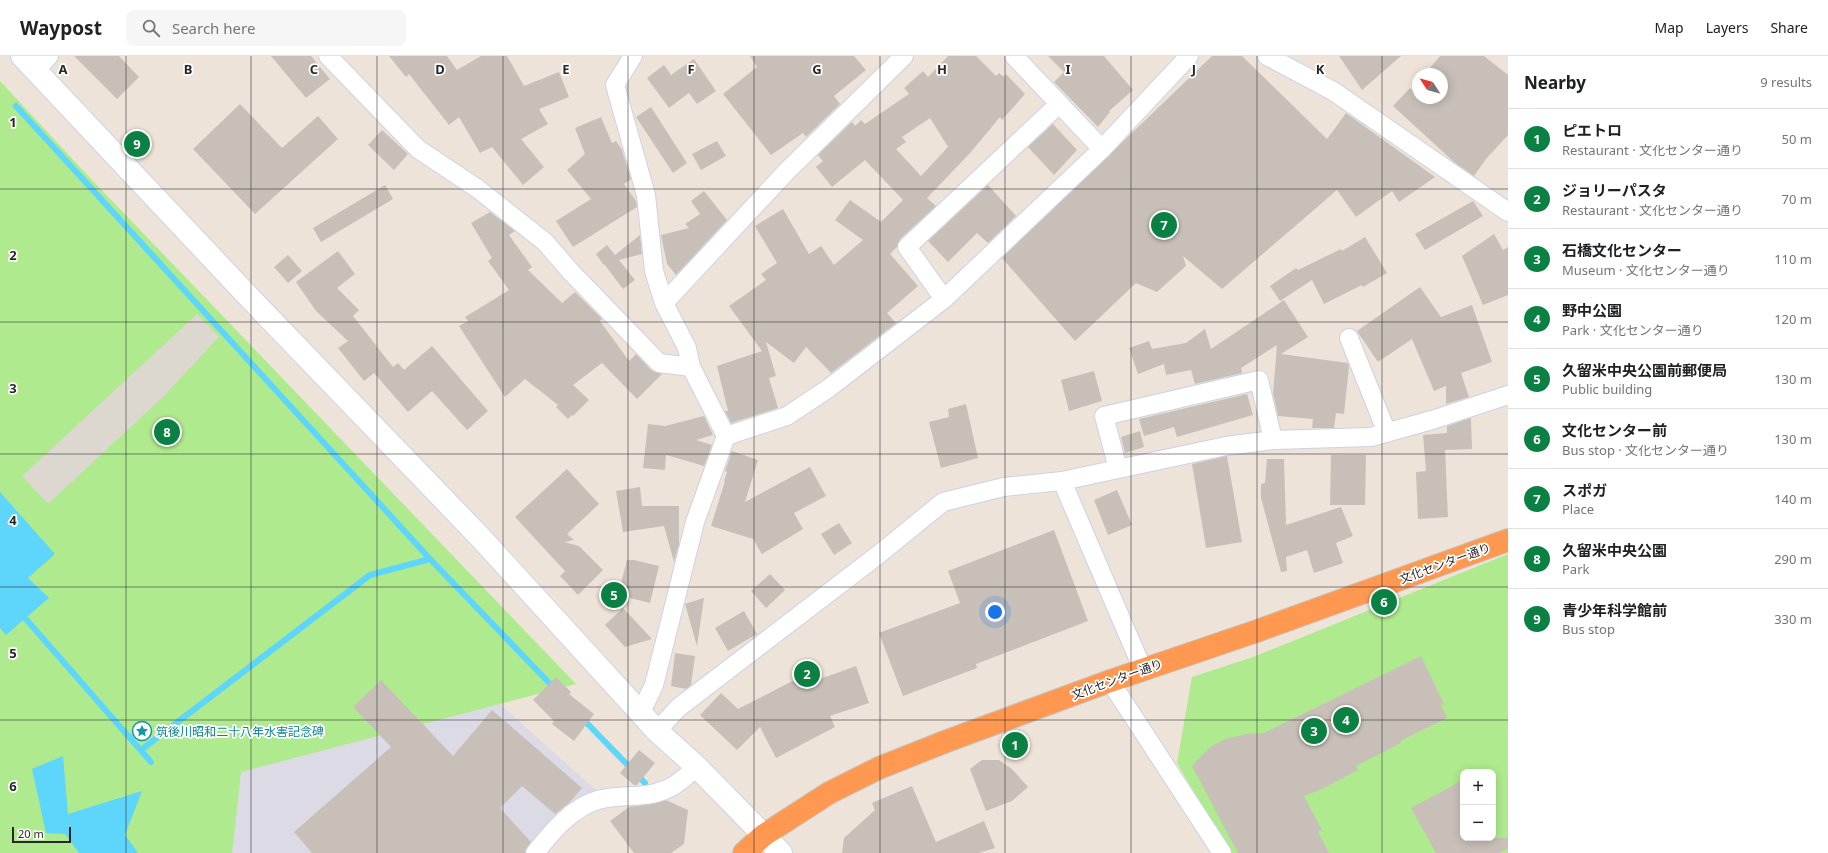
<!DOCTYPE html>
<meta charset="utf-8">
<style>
body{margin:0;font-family:"Noto Sans","Noto Sans JP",sans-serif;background:#f6f6f6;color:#202124}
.controls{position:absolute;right:12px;bottom:12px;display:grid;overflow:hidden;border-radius:8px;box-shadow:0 2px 10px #0003}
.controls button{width:36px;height:36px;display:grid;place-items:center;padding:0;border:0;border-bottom:1px solid #e0e0e0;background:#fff;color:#202124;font:20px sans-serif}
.compass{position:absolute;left:1412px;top:12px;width:36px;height:36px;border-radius:50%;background:#fff;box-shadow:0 2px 10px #0003;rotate:306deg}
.scale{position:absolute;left:12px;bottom:10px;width:59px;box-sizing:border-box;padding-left:4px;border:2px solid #282828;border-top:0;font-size:11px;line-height:14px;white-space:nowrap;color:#282828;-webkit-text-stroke:3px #fff;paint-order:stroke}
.you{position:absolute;left:995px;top:556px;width:14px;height:14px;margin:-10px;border:3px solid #fff;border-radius:50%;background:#1a73e8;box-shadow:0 0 0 6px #1a73e833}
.badge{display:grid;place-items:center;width:26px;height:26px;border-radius:50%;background:#0b8043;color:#fff;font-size:13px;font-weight:700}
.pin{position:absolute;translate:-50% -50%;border:2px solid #fff;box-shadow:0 1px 4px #0006}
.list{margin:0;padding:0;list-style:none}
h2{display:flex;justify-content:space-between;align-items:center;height:52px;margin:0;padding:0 16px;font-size:17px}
h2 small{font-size:13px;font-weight:400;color:#757577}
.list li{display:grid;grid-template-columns:26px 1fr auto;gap:12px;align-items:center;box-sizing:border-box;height:60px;padding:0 16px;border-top:1px solid #e0e0e0}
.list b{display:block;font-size:15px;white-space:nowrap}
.list p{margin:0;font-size:13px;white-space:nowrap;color:#757577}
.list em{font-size:13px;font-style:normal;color:#757577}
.icon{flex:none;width:22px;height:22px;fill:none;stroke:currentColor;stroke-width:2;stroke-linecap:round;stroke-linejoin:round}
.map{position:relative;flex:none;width:1508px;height:797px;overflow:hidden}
header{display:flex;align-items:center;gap:24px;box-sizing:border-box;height:56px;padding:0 20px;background:#fff;border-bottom:1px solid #e0e0e0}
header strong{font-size:19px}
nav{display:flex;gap:22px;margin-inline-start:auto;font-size:14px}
.search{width:280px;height:36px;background:#f6f6f6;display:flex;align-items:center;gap:10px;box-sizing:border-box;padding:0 14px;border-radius:8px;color:#757577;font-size:15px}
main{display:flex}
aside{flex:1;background:#fff}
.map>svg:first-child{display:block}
.industrial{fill:#dcdae4}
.green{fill:#afea8e;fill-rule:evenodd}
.plaza{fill:#dcd7cf}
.water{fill:#5ed5fb}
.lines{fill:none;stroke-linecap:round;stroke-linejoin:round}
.stream{stroke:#5ed5fb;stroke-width:6}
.building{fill:#c8c0b8;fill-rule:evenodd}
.street-casing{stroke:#cdd2e3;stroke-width:20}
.secondary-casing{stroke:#cdd2e3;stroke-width:24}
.highway-casing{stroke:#c7c7c7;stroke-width:24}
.street{stroke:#fff;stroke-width:18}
.secondary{stroke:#fff;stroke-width:22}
.highway{stroke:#ff9850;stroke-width:22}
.grid{fill:none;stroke:#282828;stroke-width:1;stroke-opacity:0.55}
.labels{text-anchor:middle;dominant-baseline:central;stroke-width:3.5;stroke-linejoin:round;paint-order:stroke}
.street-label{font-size:12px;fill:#282828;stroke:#fff}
.culture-label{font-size:12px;fill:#0d838f;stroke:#fff;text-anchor:start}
.grid-label{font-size:13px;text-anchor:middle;font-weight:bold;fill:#282828;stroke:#fff;stroke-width:3.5;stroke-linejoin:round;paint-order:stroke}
</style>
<header>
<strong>Waypost</strong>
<div class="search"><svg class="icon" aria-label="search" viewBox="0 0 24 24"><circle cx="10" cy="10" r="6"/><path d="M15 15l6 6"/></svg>Search here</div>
<nav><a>Map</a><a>Layers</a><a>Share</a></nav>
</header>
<main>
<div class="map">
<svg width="1508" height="797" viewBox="0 0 1508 797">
<rect width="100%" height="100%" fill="#ede3d8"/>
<path class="industrial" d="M349 600 482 632 596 734 555 769 530 797H215L203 742Z"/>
<path class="green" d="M0 25 92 124 576 628 241 716 232 797H0Z
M1508 498V797H1230L1177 707 1192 621 1253 601ZM1463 716H1493V782H1463Z"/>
<path class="plaza" d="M197 258 219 281 163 341 48 448 22 420Z"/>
<path class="water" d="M0 436 55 498 28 522 49 542 6 579 0 572Z
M63 700 68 758 142 735 125 779 138 797H79L65 778 46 777 32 713Z"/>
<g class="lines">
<path class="stream" d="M16 50 430 503 555 633
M25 562 151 706
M582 662 645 727
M141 694 370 519 430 503"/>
</g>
<path class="building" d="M74 0H119L139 21 117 43Z
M271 0H311L330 23 306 42Z
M389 0H447L457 14 481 0H507L524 30 559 16 569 41 539 53 548 68 521 83 544 111 523 129 492 91 480 97 459 61 449 69 409 18 406 21Z
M750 0H854L866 14 834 40 840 48 806 81 803 77 771 99 723 38 757 11Z
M948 0H976L996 20 999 17 1004 21 1006 18 1025 38 1002 64 1000 61 971 96 927 142 936 150 900 183 897 191 890 198 918 230 887 257 896 267 831 317 806 291 794 307 766 286 776 320 769 322 778 352 731 367 725 355H728L717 310 762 295 729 250 766 224 761 218 777 207 755 170 783 153 809 198 821 190 834 209 863 184 835 164 850 144 881 166 903 144 865 104 832 131 816 111 823 105 818 99 852 66 855 70 861 64 865 68 909 38 904 32 923 15 928 21ZM930 62 948 91 921 120 896 93 906 86 902 81Z
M1048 0H1104L1133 34 1109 55 1110 56 1098 71 1054 26 1064 16Z
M1212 0H1242L1327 83 1346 57 1435 121 1399 146 1392 135 1356 161 1337 134 1222 233 1183 200 1186 210 1157 236 1136 227 1075 285 1002 202Z
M1339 0H1401L1362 34Z
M1440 0H1484L1508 19V79L1486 103 1474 120 1454 106 1393 50 1410 32 1412 34 1418 27V42H1442V18H1425Z
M694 3 716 35 697 48 689 37 669 52 647 22 664 9 671 19Z
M240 48 282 92 318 60 338 83 255 158 193 93Z
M651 51 687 107 673 117 636 61Z
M601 61 612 87 616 85 622 94 631 123 624 128 636 145 637 151 573 191 556 165 591 143 567 114 585 98 575 72Z
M1053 68 1077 94 1054 119 1028 91Z
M382 74 408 98 394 114 368 89Z
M717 85 726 100 701 114 692 98Z
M385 129 393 143 321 186 313 172Z
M988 129 1016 160 988 187 977 177 948 206 928 185Z
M704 135 727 164 676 219 667 208 661 179 689 172 685 168 700 158 691 145Z
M1473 145 1483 160 1425 194 1415 178Z
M490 156 515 175 509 179 532 211 528 214 562 247 575 236 602 263 600 265 629 305 636 298 651 314 662 318 637 343 602 307 573 329 589 344 573 360 572 359 568 363 556 351 558 349 525 323 505 341 459 270 468 265 465 261 509 234 488 205 492 202 471 167Z
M1494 178 1503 194 1508 191V239L1483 249 1462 200Z
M640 179 642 198 619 204 635 224 623 233 604 208 601 209 603 208 596 198 607 189 615 199Z
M1365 181 1387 217 1363 231 1362 229 1324 248 1312 224 1280 245 1270 230 1296 212 1298 214 1341 193 1342 195Z
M338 195 355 218 337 232 359 254 353 260 393 311 398 307 404 314 432 290 488 355 467 374 432 335 408 356 374 317 364 325 338 292 348 285 316 255 296 226Z
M288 199 302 215 288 227 274 211Z
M1420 231 1441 261 1472 249 1492 306 1461 317 1469 341 1446 348V330L1434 335 1412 283 1378 306 1357 275Z
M1284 244 1308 281 1281 298 1348 307 1349 311 1344 358 1336 357 1334 372H1312L1313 363 1278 360 1273 337 1277 289 1241 312 1242 317 1195 328 1191 314 1166 319 1164 308 1138 318 1129 292 1149 285 1152 293 1186 287 1205 273 1211 293Z
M1094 315 1102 345 1069 355 1061 324Z
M1247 338 1253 359 1177 381 1174 371 1144 380 1139 363Z
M966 348 978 402 941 412 929 366 949 361 948 353Z
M704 360 713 379 696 384 712 389 704 410 666 399 665 414 643 412 648 368 665 370Z
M1471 362 1472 393 1445 394 1448 461 1418 463 1416 416 1426 415 1423 379 1447 377V370Z
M1140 375 1144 391 1125 397 1121 381Z
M732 395 758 404 745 446 810 411 826 440 794 457 803 473 762 498 753 483 711 470 725 425H724L727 416 725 415Z
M1331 399H1366L1365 449H1330Z
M1227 400 1242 486 1206 492 1192 408Z
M1267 403H1284L1286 469 1341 451 1353 480 1336 487 1343 507 1314 517 1307 494 1286 501 1287 515 1281 516 1261 442V428L1265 427Z
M567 413 599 448 567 478 574 484 564 486 579 490 603 514 578 539 560 520 565 515 515 461Z
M640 431 642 450H679V488L674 506 664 470 623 476 616 435Z
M1117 434 1132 469 1108 479 1094 444Z
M839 467 852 487 834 499 821 478Z
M1054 474 1088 565 976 608 977 612 903 640 879 577 960 547 948 515Z
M627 504H634L659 510 650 547 618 539Z
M770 518 785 534 766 552 751 535Z
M704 542 697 590 685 548Z
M623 552 652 583 625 591 605 569Z
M744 555 757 578 728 595 715 572Z
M675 597 695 600 691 629 686 633 671 630Z
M1421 600 1444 648 1441 649 1447 662 1400 685 1401 687 1356 710 1358 714 1322 733 1304 740 1322 774 1318 776 1329 797H1238L1192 710 1201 700 1212 690 1225 683 1246 678 1264 677Z
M856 610 869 647 830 660 835 671 776 702 760 671 737 694 700 659 721 637 738 653 808 617 812 626Z
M556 621 571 636 569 638 594 658 574 685 552 668 554 665 533 644Z
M381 624 453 700 492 654 582 732 570 746 555 758 522 730 500 752 531 786 525 797H312L294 776 391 691 353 651Z
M639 694 655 707 637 729H634L620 717Z
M982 704H999L1012 713 1028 731 1012 745 986 755 970 713Z
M1463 724V782H1508V792L1499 797H1436L1411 752Z
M912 730 936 786 984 765 995 792 979 797H842L844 782 875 754 872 747Z
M666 744 688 754 684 788 671 797H634L610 765 629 751 652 748Z"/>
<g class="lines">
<defs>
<path id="street" d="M328 0 418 93 478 133 545 186 571 216 659 307 691 311
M633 0 615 29 646 139 654 215 664 247 687 292 691 311 726 380 695 466 654 629 641 656
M1014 0 1102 93
M1267 0 1333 35 1508 156
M36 14 49 0
M944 243 907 191 1059 48
M664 247 786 116 904 0
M1349 282 1387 377
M726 380 787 360 829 332 944 243 1102 93 1189 0
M1118 413 1104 360 1259 324 1273 384
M1062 425 1143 614
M1110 625 1222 797
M657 675 678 652 878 499 943 446 1004 431 1062 425 1226 390 1273 384 1371 381 1432 364 1508 339
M535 797C551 777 571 752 598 744 620 738 646 743 667 733 678 729 688 718 697 711"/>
<path id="secondary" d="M22 0 247 239 480 481 657 675 697 711 781 797"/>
<path id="highway" d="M744 797 764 779 829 737 879 712 947 685 1110 625 1257 575 1508 484"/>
</defs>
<use href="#street" class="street-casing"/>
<use href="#secondary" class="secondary-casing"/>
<use href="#highway" class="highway-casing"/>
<use href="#street" class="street"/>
<use href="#secondary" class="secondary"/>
<use href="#highway" class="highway"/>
</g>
<path class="grid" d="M126 0V797M251 0V797M377 0V797M503 0V797M628 0V797M754 0V797M880 0V797M1005 0V797M1131 0V797M1257 0V797M1382 0V797M0 133H1508M0 266H1508M0 398H1508M0 531H1508M0 664H1508"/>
<defs>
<symbol id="sight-ring" viewBox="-11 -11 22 22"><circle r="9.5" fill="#fff" stroke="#0f9aa8" stroke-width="1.5"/><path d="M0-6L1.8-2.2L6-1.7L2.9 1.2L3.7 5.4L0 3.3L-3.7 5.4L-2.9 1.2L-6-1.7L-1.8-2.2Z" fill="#0f9aa8"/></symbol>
</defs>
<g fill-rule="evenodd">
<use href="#sight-ring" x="131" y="664" width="22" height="22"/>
</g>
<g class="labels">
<g class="street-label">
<text transform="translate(1445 507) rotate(-20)">文化センター通り</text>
<text transform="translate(1117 623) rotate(-20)">文化センター通り</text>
</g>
<g class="culture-label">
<text x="156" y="675">筑後川昭和二十八年水害記念碑</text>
</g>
</g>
<g class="grid-label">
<text x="63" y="18">A</text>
<text x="188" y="18">B</text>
<text x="314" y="18">C</text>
<text x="440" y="18">D</text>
<text x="566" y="18">E</text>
<text x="691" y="18">F</text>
<text x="817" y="18">G</text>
<text x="942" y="18">H</text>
<text x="1068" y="18">I</text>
<text x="1194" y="18">J</text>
<text x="1320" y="18">K</text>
<text x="13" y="71">1</text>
<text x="13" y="204">2</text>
<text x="13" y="337">3</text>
<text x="13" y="469">4</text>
<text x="13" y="602">5</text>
<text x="13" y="735">6</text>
</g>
</svg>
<div class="controls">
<button>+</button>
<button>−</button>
</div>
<svg class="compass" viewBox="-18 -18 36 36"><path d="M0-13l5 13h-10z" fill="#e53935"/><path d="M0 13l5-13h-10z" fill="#757577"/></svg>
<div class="scale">20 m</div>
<div class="you"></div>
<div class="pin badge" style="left:1015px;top:689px">1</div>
<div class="pin badge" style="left:807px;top:618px">2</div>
<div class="pin badge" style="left:1314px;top:675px">3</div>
<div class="pin badge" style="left:1346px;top:664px">4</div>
<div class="pin badge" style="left:614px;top:539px">5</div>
<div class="pin badge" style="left:1384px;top:546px">6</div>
<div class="pin badge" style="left:1164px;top:169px">7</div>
<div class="pin badge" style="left:167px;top:376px">8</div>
<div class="pin badge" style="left:137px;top:88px">9</div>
</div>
<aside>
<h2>Nearby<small>9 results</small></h2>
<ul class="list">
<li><span class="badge">1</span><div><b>ピエトロ</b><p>Restaurant · 文化センター通り</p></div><em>50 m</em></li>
<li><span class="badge">2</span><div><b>ジョリーパスタ</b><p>Restaurant · 文化センター通り</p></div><em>70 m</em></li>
<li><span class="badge">3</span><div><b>石橋文化センター</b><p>Museum · 文化センター通り</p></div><em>110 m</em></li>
<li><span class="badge">4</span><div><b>野中公園</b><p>Park · 文化センター通り</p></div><em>120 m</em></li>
<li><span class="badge">5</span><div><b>久留米中央公園前郵便局</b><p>Public building</p></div><em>130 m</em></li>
<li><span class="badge">6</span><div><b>文化センター前</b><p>Bus stop · 文化センター通り</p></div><em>130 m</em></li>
<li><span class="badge">7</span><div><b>スポガ</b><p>Place</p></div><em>140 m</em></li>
<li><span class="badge">8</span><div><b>久留米中央公園</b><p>Park</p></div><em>290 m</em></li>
<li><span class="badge">9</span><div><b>青少年科学館前</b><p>Bus stop</p></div><em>330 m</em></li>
</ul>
</aside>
</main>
